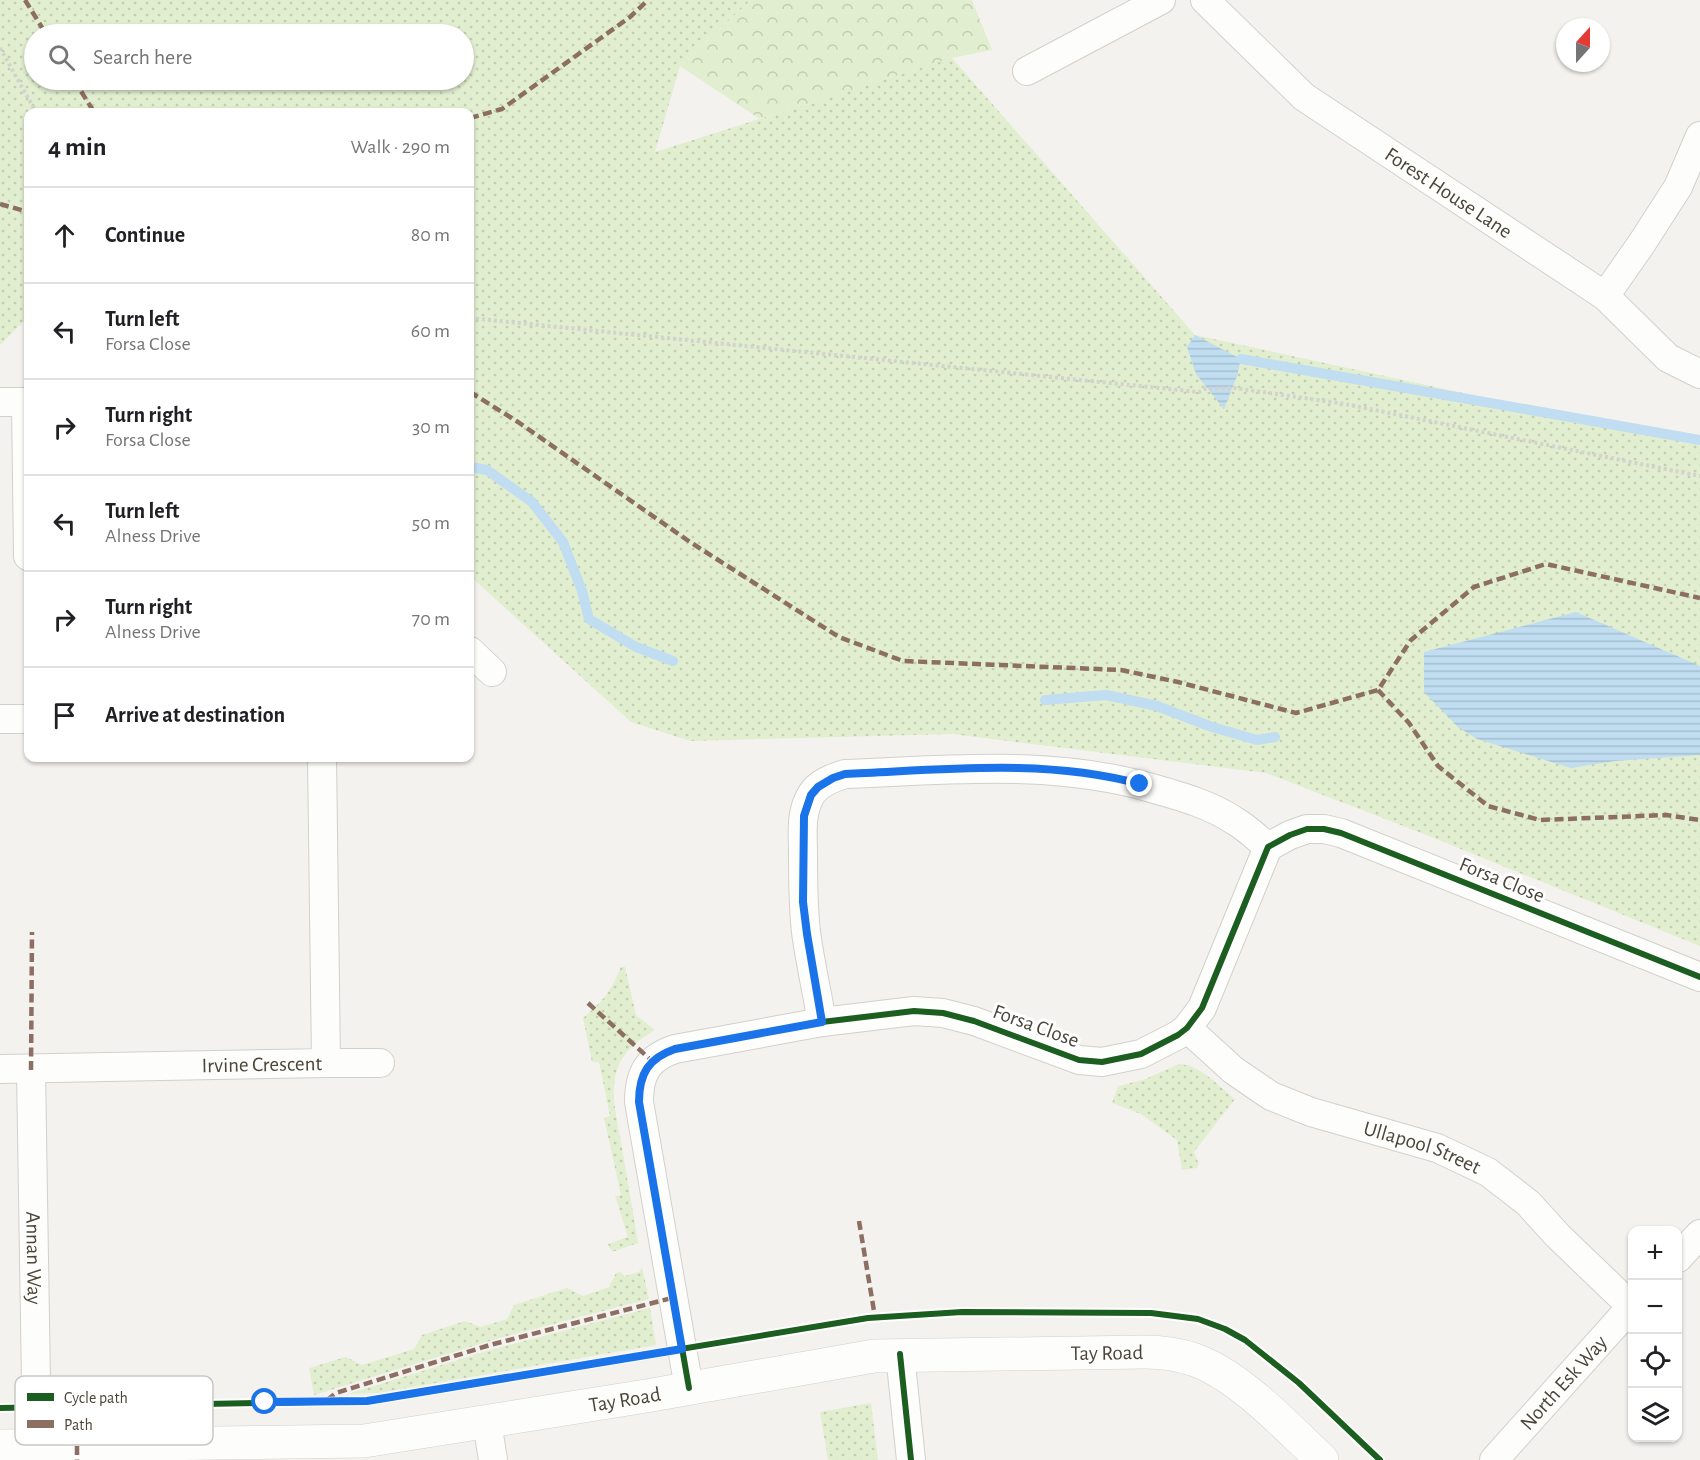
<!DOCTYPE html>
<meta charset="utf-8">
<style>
body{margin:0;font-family:"Alegreya Sans",sans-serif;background:#f2f2f2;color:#202124}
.controls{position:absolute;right:18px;bottom:18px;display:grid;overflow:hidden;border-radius:12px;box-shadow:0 2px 4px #0004}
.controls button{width:54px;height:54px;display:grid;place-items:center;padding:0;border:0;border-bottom:2px solid #e0e0e0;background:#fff;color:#202124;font:30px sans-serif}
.compass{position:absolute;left:1556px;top:18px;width:54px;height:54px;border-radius:50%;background:#fff;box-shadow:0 2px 4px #0004;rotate:21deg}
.stop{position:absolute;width:18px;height:18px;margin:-14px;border:4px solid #1a73e8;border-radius:50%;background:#fff}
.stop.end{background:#1a73e8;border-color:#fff;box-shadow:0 2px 6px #0008}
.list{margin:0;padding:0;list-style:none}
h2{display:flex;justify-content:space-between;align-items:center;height:78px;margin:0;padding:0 24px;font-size:26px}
h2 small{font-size:20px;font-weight:400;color:#757577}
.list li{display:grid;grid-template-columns:39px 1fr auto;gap:18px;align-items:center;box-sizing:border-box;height:96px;padding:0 24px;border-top:2px solid #e0e0e0}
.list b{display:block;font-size:22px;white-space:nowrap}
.list p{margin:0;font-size:20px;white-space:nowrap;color:#757577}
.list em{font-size:20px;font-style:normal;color:#757577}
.icon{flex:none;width:33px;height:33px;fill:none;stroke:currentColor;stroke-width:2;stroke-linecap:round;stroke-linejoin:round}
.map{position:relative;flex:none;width:1700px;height:1460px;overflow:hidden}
.search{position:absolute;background:#fff;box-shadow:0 2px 4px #0004;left:24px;top:24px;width:450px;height:66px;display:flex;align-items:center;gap:15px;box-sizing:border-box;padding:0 21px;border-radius:33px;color:#757577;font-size:22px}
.panel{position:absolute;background:#fff;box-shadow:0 2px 4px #0004;left:24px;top:108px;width:450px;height:654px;border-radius:12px}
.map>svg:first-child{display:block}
.grass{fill:url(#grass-dots);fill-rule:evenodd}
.forest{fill:url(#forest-crowns)}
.water{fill:url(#water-rules)}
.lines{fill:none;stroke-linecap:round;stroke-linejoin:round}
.stream{stroke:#c0ddf1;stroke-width:10}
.minor-casing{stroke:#d2d0cb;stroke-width:30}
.tertiary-casing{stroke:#d2d0cb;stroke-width:34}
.path{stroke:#d3d2cc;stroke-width:4;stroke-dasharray:3 3;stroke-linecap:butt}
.minor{stroke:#fdfdfc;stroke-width:28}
.tertiary{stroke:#fdfdfc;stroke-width:33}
.quiet{stroke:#8d6e63;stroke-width:4.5;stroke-dasharray:9 4.5;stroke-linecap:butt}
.cycleway-casing{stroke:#fff;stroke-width:10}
.cycleway{stroke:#1b5e20;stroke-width:6}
.route{stroke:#1a73e8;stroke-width:8}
.labels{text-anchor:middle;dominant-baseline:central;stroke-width:6;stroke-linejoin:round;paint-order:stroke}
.street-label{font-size:21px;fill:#4b4439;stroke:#fff}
.key{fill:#fff;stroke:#c9c7c4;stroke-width:1.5}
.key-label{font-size:16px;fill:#4b4439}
</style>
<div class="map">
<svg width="1700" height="1460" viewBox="0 0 1700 1460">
<defs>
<pattern id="grass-dots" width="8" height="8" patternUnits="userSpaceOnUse" patternTransform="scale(1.5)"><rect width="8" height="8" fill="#e1eecf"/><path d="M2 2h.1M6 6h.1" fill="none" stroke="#c3cdb2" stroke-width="1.8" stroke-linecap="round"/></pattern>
<pattern id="forest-crowns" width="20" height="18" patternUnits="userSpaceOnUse" patternTransform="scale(1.5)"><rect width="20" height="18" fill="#e1eecf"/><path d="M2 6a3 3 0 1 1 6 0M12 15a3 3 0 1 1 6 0" fill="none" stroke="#c3cdb2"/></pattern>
<pattern id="water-rules" width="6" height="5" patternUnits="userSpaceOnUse" patternTransform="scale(1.5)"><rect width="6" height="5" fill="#c0ddf1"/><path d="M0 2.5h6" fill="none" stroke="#a6bfcf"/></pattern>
</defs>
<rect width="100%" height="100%" fill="#f4f2ee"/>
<path class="grass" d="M0 0H751L680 66 655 152 952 58 1195 335 1700 444V946L1424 834 1266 773 952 734 690 741 631 722 470 576V112H28V317L0 345ZM34 34H464V80H34Z
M621 967H625L636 1015 655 1030C637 1041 622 1052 616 1073 610 1097 618 1124 622 1147 627 1179 633 1211 638 1243L612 1252 608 1244 628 1237 615 1196 621 1195 604 1118 610 1116 599 1062H592L583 1018C604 1000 610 993 621 967Z
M1179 1064C1201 1065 1218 1086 1235 1099L1194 1152 1199 1164 1197 1168 1182 1170 1177 1140 1141 1114 1112 1103 1118 1086 1143 1080Z
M642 1267 649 1299 496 1339 314 1395 309 1368 346 1357 362 1365 414 1349 422 1335 465 1321 481 1327 507 1319 514 1305 567 1288 583 1296 609 1287 616 1273 620 1272 625 1276 639 1272Z
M650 1308 656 1345 378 1393 348 1394 490 1350Z
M871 1403 878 1460H828L820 1412Z"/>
<path class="forest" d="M751 0H972L992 50 952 58 760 119 680 66Z"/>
<path class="water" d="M1195 335 1241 359 1237 376 1224 409 1196 374 1187 347Z
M1576 612 1700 666V755L1615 761 1571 768 1477 739 1458 727 1424 692V652Z"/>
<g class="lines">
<path class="stream" d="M1241 359 1700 440
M470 467 487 470 532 502 563 542 582 591 589 619 636 647 673 661
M1045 700 1106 695 1157 706 1212 727 1257 740 1275 737"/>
<defs>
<g id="minor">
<path id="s1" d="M1205 0 1304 97 1605 296 1668 358 1700 374"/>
<path d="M1027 71 1161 0"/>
<path d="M1605 296 1642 243 1678 187 1700 136"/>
<path d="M0 402H28"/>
<path d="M26 402 28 556"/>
<path d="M470 651 492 672"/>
<path d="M0 719H28"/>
<path d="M822 1022C817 992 810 962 806 932 803 906 803 880 803 854 803 835 800 813 811 795 818 783 832 778 845 774 949 770 1054 759 1155 789 1183 797 1211 805 1235 821 1247 828 1257 838 1268 847"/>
<path id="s2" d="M1187 1028 1233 1070 1271 1096 1311 1112 1437 1148 1488 1172 1528 1203 1558 1236 1632 1307"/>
<path d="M326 1063H380"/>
<path id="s3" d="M0 1069 326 1063 322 758"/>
<path id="s4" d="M31 1070 37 1446"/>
<path d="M1678 1258 1700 1234"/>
<path d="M900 1354 911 1460"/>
<path d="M689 1388 639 1102C639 1073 648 1058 675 1049L822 1022 914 1011 943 1013 974 1021 1079 1060 1102 1062 1141 1054 1178 1035 1187 1028 1202 1008 1268 847 1290 835 1307 829H1324L1341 833 1700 977"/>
<path d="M487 1422 493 1460"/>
<path id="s5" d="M1494 1460 1632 1306"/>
</g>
<g id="tertiary">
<path id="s6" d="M0 1446 364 1441 646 1396 874 1356 1144 1352C1162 1352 1178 1354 1195 1360 1240 1376 1287 1427 1322 1460"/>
</g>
</defs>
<use href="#minor" class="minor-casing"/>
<use href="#tertiary" class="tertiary-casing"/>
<path class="path" d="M0 48 36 112
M470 318 1199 392 1204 389 1235 388 1345 404 1700 476"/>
<use href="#minor" class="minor"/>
<use href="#tertiary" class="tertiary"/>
<path class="quiet" d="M25 0 46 34
M74 80 94 112
M470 118 502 109 630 17 648 0
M0 204 28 212
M470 392 518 422 690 542 839 637 903 661 1121 670 1178 682 1296 713 1378 690 1411 640 1474 587 1546 564 1700 598
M1378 690 1409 723 1438 766 1488 806 1540 820 1666 815 1700 820
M588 1003 652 1061
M31 1070 32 932
M859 1221 875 1317
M327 1400 336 1393 490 1345 672 1298
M77 1446V1460"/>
<defs>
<path id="cycleway" d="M900 1354 911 1460
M689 1388 639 1102C639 1073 648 1058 675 1049L822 1022 914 1011 943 1013 974 1021 1079 1060 1102 1062 1141 1054 1178 1035 1187 1028 1202 1008 1268 847 1290 835 1307 829H1324L1341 833 1700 977
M0 1408 367 1401 868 1318 962 1312 1151 1313 1198 1319 1225 1329 1245 1340 1299 1383 1380 1460"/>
</defs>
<use href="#cycleway" class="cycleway-casing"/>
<use href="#cycleway" class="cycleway"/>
</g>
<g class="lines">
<path class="route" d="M265 1402 367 1401 682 1349 639 1102C639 1073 649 1058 675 1049L822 1022 807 934 803 902 804 816 811 795 818 787 833 778 845 774C942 770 1044 758 1140 784"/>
</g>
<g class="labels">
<g class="street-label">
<text stroke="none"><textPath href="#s1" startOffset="312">Forest House Lane</textPath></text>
<text transform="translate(1502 880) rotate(22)">Forsa Close</text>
<text transform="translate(1036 1026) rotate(20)">Forsa Close</text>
<text stroke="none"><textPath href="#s3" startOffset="262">Irvine Crescent</textPath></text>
<text stroke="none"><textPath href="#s2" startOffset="268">Ullapool Street</textPath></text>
<text stroke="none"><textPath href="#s4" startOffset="188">Annan Way</textPath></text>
<text stroke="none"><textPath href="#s6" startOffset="1114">Tay Road</textPath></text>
<text stroke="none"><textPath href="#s5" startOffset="104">North Esk Way</textPath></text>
<text stroke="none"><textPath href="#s6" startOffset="628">Tay Road</textPath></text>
</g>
</g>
<rect x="15" y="1376" width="198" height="69" rx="9" class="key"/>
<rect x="27" y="1393" width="27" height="8" fill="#1b5e20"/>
<rect x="27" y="1420" width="27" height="8" fill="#8d6e63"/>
<g class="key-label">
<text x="64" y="1403">Cycle path</text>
<text x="64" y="1430">Path</text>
</g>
</svg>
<div class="controls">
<button>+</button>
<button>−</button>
<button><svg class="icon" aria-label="locate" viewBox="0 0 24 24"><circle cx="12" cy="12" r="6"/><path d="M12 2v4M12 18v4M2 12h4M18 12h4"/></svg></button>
<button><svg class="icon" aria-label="layers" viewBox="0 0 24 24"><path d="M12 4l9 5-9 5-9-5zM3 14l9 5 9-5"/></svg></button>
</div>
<svg class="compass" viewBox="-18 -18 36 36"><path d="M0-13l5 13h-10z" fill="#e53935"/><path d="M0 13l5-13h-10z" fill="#757577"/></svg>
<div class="stop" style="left:265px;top:1402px"></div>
<div class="stop end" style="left:1140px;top:784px"></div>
<div class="search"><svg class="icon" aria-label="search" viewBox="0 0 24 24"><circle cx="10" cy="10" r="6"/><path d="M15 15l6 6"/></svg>Search here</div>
<section class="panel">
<h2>4 min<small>Walk · 290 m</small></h2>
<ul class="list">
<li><svg class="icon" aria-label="ahead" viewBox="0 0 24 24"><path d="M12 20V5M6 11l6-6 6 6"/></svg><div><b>Continue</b></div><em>80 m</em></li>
<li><svg class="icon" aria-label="left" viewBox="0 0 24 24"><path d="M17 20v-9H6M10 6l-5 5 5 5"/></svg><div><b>Turn left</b><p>Forsa Close</p></div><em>60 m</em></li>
<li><svg class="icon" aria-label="right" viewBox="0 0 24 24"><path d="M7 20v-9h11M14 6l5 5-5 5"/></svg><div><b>Turn right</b><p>Forsa Close</p></div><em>30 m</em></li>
<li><svg class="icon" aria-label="left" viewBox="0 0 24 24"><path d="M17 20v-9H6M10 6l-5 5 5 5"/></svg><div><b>Turn left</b><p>Alness Drive</p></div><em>50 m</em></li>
<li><svg class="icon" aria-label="right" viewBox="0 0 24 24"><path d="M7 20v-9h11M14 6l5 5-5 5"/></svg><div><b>Turn right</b><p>Alness Drive</p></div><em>70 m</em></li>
<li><svg class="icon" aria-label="arrive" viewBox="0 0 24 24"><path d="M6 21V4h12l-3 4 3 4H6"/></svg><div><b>Arrive at destination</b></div></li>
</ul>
</section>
</div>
